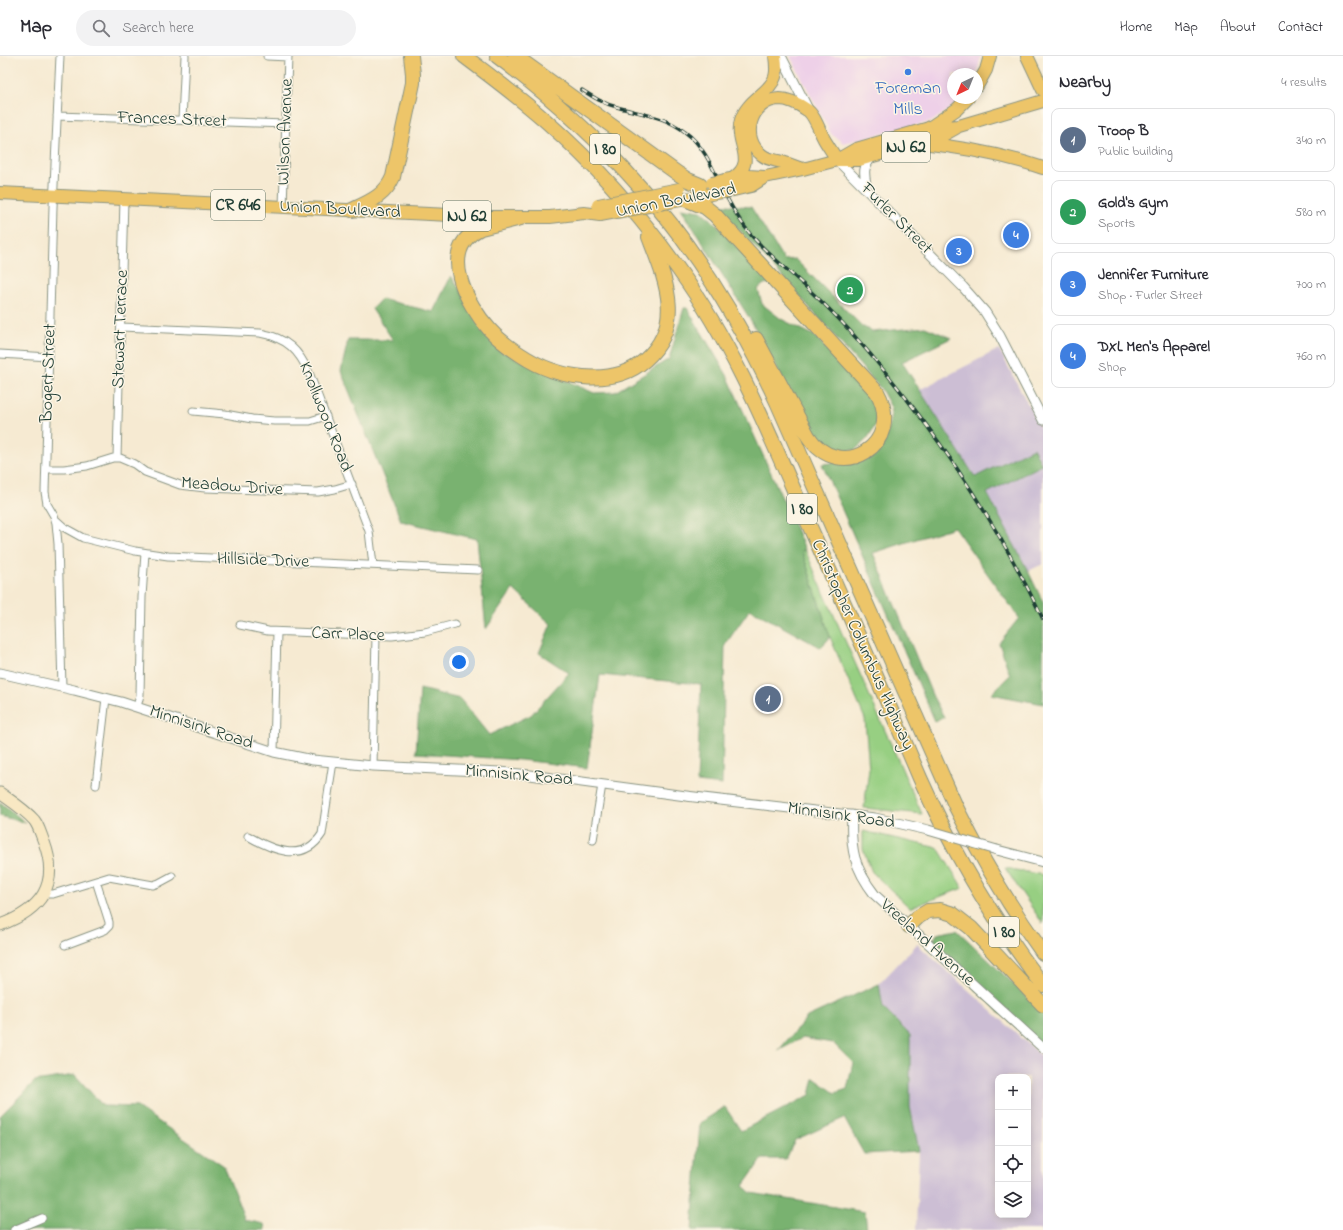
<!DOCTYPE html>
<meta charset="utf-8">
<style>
body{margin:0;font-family:"Indie Flower",sans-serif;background:#f2f2f3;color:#2b2b33}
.controls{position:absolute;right:12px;bottom:12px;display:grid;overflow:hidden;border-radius:8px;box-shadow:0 2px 10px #0003}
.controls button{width:36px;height:36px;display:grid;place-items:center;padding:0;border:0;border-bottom:1px solid #e1e1e2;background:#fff;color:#2b2b33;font:20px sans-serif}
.compass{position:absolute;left:947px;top:12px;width:36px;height:36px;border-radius:50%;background:#fff;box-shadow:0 2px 10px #0003;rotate:223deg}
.you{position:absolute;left:459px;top:606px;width:14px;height:14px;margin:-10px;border:3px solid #fff;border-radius:50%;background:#1a73e8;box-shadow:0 0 0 6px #1a73e833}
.badge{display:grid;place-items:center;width:26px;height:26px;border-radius:50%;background:#db2777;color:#fff;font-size:13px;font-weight:700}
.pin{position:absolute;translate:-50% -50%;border:2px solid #fff;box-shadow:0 1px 4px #0006}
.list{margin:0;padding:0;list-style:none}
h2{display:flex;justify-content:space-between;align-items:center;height:52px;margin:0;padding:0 16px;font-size:17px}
h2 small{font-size:13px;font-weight:400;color:#7c7c81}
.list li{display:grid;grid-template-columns:26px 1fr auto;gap:12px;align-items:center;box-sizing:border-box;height:64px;margin:0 8px 8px;padding:0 8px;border:1px solid #e1e1e2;border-radius:8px}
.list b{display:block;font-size:15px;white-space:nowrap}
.list p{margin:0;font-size:13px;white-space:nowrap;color:#7c7c81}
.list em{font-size:13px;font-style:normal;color:#7c7c81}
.icon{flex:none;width:22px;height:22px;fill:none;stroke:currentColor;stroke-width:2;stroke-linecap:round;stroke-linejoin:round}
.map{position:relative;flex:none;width:1043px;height:1174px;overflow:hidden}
header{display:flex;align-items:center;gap:24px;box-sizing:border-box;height:56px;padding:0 20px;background:#fff;border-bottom:1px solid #e1e1e2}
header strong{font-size:19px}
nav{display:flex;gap:22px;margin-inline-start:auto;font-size:14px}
.search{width:280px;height:36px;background:#f2f2f3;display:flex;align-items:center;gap:10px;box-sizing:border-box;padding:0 14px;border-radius:22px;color:#7c7c81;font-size:15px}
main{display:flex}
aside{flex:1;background:#fff}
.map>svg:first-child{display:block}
.built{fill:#eed0e8}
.industrial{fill:#ccbed4;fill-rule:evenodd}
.green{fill:#97cf82;stroke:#5b865b}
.forest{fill:#79b270;stroke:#4c7852}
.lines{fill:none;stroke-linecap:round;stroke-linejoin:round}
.minor-casing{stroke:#8a9483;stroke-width:9}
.tertiary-casing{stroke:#8a9483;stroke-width:11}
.secondary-casing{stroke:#8a9483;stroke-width:13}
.primary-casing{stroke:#8a9483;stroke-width:14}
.trunk-casing{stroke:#8a9483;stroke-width:14}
.motorway-casing{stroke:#8a9483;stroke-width:16}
.minor{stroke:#fff;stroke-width:7}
.tertiary{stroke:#fff;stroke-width:9}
.secondary{stroke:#f8e8c3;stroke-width:11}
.primary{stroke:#edc569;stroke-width:12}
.trunk{stroke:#edc569;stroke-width:12}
.motorway{stroke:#edc569;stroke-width:14}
.rail-casing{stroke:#1f3d34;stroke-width:3.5}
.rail{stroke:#fcf5e5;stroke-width:2;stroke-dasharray:6;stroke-linecap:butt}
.tertiary-bridge-casing{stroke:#8a9483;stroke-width:11;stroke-linecap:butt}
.primary-bridge-casing{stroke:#8a9483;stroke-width:14;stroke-linecap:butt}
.tertiary-bridge{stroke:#fff;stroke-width:9}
.primary-bridge{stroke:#edc569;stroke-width:12}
.shop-dot{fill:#3f7fe0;stroke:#fcf5e5;stroke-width:1.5}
.labels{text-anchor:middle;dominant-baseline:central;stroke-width:3;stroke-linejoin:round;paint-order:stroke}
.shield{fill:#fcf5e5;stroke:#617469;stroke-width:1}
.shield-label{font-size:17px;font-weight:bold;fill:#1f3d34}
.shop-label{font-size:18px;fill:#366cbe;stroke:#fcf5e5}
.street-label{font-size:18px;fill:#1f3d34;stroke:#fcf5e5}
</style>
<header>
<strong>Map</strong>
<div class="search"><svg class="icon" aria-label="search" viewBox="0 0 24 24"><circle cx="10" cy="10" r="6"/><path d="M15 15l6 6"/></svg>Search here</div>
<nav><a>Home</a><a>Map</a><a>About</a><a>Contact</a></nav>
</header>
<main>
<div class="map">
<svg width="1043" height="1174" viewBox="0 0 1043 1174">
<rect width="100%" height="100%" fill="#fcf5e5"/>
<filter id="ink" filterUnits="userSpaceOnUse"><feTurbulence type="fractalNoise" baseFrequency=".025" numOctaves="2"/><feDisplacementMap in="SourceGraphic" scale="8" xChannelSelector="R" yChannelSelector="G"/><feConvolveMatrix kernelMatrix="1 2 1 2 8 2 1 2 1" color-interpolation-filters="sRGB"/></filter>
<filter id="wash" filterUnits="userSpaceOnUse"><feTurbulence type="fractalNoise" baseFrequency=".012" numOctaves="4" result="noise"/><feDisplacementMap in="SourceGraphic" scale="16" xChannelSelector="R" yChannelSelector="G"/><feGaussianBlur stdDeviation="0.9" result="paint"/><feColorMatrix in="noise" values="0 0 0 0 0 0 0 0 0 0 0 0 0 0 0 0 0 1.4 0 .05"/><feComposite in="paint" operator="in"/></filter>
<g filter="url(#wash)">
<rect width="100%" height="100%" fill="#f6ead2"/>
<path class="built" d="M790 0H981L977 18H953V42H961L958 47 931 66 843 87 831 78Z"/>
<path class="industrial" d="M999 293 1043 377V508L1028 515 987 437 1042 409 1033 392 976 422 919 334Z
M917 888 1043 1001V1174H916L919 1095 910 1051V979L883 952 879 928ZM998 1021H1028V1159H998Z"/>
<path class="green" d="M805 494 922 758 864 752 869 713 865 663 830 581 802 495Z
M863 775 938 792 963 832 910 852 872 816 863 793Z
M1005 812 1043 819V868Z"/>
<path class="forest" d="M715 148 751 151 784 204 795 203 862 270 872 276 925 271 951 282 902 306 975 421 1033 392 1042 409 987 437 1028 515 1043 546V648L991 638 1010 619 999 587 1019 562 954 471 873 497 933 641 944 661 935 665 822 408 860 404 878 394 888 375 892 353 881 333 780 218Z
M681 152 701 155 712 164 770 227 764 228 758 233 762 248 781 263 815 280 869 341 877 357 875 370 867 383 855 394 840 395 826 390 813 380 753 268Z
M451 220 500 295 594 337 615 336 669 303 684 252H687L727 319 805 493 802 495 830 581 821 592 750 553 725 589 722 729 697 726 701 628 600 619 587 712 521 704 416 697 420 633 460 643 489 679 531 659 569 617 539 597 551 568 513 533 486 573 477 483 401 465 341 315 348 284H393L372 253 381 243 433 256Z
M0 746 26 767 0 760Z
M957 874 1043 956V996L930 891 937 878Z
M879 928 883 952 910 979V1051L919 1095 864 1098 844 1062 795 1084 786 1103H762L743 1130 751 1137 865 1156 867 1174H692L700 1067 725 1051 741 1075 810 1039 814 1022 835 1037 847 1033 853 1007 833 987 802 982 778 995 807 961Z
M75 1019 103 1050 137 1051 224 1110 245 1164 264 1168 265 1174H0V1060L35 1025Z"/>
</g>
<g filter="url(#ink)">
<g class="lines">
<defs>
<path id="minor" d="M60 0 53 151 45 436 47 448 54 460 56 467 58 488 62 631
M267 0 288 1
M57 60 286 68
M182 64 185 0
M283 151 288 0
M121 271 260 277C287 282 299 294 310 319L369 475 373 509
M0 298 49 301
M193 355 225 358 252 363 274 365H310L326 360
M117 402 124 143
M46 413H64L87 410 113 402H120L134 408 145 416 180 429 205 432 318 436 335 433 352 428
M55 463 65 472 83 482 135 495 168 500 478 514
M240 569 268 575 392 580 425 576 455 568
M137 651 140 639 142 541 145 497
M274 696 277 576
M373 710 376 580
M96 729 106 642
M248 780C272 794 303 808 322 778L333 706
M593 784 602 729
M43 838H53L109 821 153 829 159 827 172 820
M65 889 105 874 109 870V866L96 825
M14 1174 42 1162"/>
<path id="tertiary" d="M781 0 809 55
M837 104 963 231 985 256 1000 280 1043 364
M867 134C865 120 861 112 872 101
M0 617 74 634 121 646 274 696 313 704 373 710 500 716 530 719 686 740 875 762 928 774
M852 759C850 793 854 812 875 839L1043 992
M997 794 1043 806"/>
<path id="secondary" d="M0 737C11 745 24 753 34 764 39 770 41 779 44 786 60 829 41 854 0 869"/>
<path id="primary" d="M837 104H859L940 81 956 72
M802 113C796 111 789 108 782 106 775 104 768 104 762 99 739 82 751 44 779 43 789 43 800 49 807 54 814 58 820 76 824 83 828 90 833 97 837 104
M732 123C759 105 734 88 741 64 747 44 770 37 775 21 777 15 776 7 775 0
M725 124 748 120 765 121 803 113 837 104 856 93 929 72 959 70 1043 45
M729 135 751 130 765 121
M0 137 491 161H550L584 157 600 159
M682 144 716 137"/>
<path id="trunk" d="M1027 0 1043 34
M977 30 986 14 990 0
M929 72 957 53 968 42
M921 87C962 91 1004 99 1043 112"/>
<path id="motorway" d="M464 0C492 21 520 42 546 65 596 109 641 160 679 214 734 290 769 377 806 462 845 549 883 635 920 722 954 798 992 863 1043 929
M497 0C549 39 597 82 640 131 698 195 742 270 778 348L956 751C981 802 1010 851 1043 897
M515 0 677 117 688 124 700 129
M685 143 705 151 715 159 877 336C906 388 840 429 808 380L756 283
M352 154C369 146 385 140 393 121L413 27V18L411 0
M521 162 481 172C436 193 467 249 490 274 499 284 510 292 521 299 539 311 561 319 583 321 605 323 628 319 645 304 686 268 665 223 649 181
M909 870 918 861 928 855 940 854 953 858 971 872 1043 949"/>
</defs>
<use href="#minor" class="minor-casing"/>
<use href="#tertiary" class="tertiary-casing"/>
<use href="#secondary" class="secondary-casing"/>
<use href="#primary" class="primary-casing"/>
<use href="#trunk" class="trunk-casing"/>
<use href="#motorway" class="motorway-casing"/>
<use href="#minor" class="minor"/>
<use href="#tertiary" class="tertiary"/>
<use href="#secondary" class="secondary"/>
<use href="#primary" class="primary"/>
<use href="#trunk" class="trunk"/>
<use href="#motorway" class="motorway"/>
<defs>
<path id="rail" d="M582 34C593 41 604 48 617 51 641 58 665 60 685 76 707 92 715 119 727 142 734 155 742 168 751 179 764 194 780 207 795 221 814 238 833 256 850 275 927 361 993 459 1043 563"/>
</defs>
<use href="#rail" class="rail-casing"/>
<use href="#rail" class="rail"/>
<defs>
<path id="tertiary-bridge" d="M928 774 997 794"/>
<path id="primary-bridge" d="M712 127 725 124
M716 137 729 135
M598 149 679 133
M600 159 680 144"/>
</defs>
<use href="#tertiary-bridge" class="tertiary-bridge-casing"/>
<use href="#primary-bridge" class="primary-bridge-casing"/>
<use href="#tertiary-bridge" class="tertiary-bridge"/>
<use href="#primary-bridge" class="primary-bridge"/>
</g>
</g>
<circle class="shop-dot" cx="908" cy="16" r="4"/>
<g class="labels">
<g class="shield">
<rect x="882" y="76" width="48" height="30" rx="3"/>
<rect x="590" y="78" width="30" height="30" rx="3"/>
<rect x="211" y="134" width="54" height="30" rx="3"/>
<rect x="443" y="145" width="48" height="30" rx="3"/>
<rect x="787" y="438" width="30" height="30" rx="3"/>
<rect x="989" y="861" width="30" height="30" rx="3"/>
</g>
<g class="shield-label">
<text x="906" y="91">NJ 62</text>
<text x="605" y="93">I 80</text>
<text x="238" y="149">CR 646</text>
<text x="467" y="160">NJ 62</text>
<text x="802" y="453">I 80</text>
<text x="1004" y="876">I 80</text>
</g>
<g class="shop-label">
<text x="908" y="33">Foreman<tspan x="908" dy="21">Mills</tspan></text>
</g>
<g class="street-label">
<text transform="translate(172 64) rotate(2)">Frances Street</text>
<text transform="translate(286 76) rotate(-88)">Wilson Avenue</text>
<text transform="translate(676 145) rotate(-11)">Union Boulevard</text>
<text transform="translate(340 154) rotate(3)">Union Boulevard</text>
<text transform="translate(896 163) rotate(45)">Furler Street</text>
<text transform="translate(121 273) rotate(-88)">Stewart Terrace</text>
<text transform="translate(49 317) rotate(-88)">Bogert Street</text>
<text transform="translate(325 361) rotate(68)">Knollwood Road</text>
<text transform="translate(232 431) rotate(4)">Meadow Drive</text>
<text transform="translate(263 505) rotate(2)">Hillside Drive</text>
<text transform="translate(348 579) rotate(2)">Carr Place</text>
<text transform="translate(862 589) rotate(66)">Christopher Columbus Highway</text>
<text transform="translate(201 672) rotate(18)">Minnisink Road</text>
<text transform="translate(519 720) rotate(5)">Minnisink Road</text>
<text transform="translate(841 760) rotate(8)">Minnisink Road</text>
<text transform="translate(927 887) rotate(42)">Vreeland Avenue</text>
</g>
</g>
</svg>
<div class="controls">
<button>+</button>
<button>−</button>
<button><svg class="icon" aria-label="locate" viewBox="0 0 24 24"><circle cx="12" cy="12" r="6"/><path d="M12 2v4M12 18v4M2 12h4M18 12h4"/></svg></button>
<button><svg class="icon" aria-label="layers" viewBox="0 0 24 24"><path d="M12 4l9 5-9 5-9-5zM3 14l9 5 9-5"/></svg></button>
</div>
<svg class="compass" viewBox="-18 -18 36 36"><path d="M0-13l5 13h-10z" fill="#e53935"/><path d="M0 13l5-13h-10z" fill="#7c7c81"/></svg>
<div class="you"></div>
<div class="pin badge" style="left:768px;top:643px;background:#5c6f8a">1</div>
<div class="pin badge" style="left:850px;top:234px;background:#2e9e5b">2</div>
<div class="pin badge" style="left:959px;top:195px;background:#3f7fe0">3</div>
<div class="pin badge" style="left:1016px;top:179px;background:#3f7fe0">4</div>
</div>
<aside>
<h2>Nearby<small>4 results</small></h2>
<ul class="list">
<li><span class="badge" style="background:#5c6f8a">1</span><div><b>Troop B</b><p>Public building</p></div><em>340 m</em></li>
<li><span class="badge" style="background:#2e9e5b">2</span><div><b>Gold's Gym</b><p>Sports</p></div><em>580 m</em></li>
<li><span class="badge" style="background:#3f7fe0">3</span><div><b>Jennifer Furniture</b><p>Shop · Furler Street</p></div><em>700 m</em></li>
<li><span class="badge" style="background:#3f7fe0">4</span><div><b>DXL Men's Apparel</b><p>Shop</p></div><em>760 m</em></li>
</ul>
</aside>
</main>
